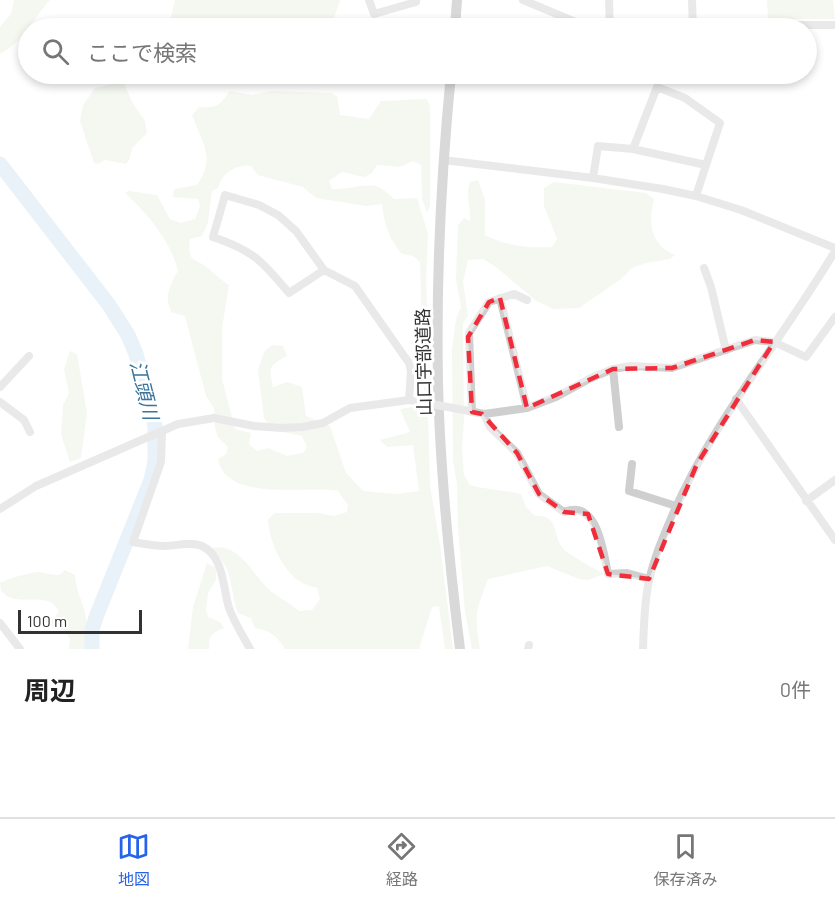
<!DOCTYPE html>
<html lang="ja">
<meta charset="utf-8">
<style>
body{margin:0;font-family:Barlow,"Noto Sans JP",sans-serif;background:#f2f2f2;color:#222}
.scale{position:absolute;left:18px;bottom:15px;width:124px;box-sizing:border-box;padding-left:6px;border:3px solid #323232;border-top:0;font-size:16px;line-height:21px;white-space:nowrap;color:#323232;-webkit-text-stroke:4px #fff;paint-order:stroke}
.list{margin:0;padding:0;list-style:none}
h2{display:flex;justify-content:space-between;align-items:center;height:78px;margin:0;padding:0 24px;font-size:26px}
h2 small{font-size:20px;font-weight:400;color:#767676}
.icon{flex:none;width:33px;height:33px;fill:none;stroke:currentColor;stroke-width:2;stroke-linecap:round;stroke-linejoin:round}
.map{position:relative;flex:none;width:835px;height:649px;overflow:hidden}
.search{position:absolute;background:#fff;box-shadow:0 3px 9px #0003;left:18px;right:18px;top:18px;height:66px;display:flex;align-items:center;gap:15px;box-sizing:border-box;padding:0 21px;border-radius:33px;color:#767676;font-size:22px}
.sheet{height:168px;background:#fff}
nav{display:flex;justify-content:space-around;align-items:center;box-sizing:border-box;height:84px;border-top:2px solid #e0e0e0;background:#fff;font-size:16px;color:#767676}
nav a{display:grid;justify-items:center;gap:3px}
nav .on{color:#2563eb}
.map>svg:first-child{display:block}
.green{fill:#e8efe0}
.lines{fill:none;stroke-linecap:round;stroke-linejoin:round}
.river{stroke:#cce2f0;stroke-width:15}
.minor{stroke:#cfcfcf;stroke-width:8}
.major{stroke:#aaa;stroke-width:10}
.minor-bridge{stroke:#cfcfcf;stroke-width:8}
.marked{fill:none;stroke:#f12d3b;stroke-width:4.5;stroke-dasharray:12 8;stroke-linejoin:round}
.labels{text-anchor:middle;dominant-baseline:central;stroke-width:6;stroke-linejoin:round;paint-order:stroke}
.street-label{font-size:18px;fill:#323232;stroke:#fff}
.water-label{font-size:20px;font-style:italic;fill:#39759c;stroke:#fff}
</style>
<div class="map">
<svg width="835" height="649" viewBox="0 0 835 649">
<rect width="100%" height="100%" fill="#fff"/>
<path class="green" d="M14 0H50C33 19 23 42 0 54V27L11 14Z
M175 0H339L340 1 334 18 317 21 312 28H277L270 25 253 28H172L169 26Z
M767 0H833L835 19H768Z
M116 83H124L132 102 145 121 147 133 132 148 130 158 126 164 105 160 98 164 94 163 80 121 83 105 95 88Z
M230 91 252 95 271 91 331 93 337 96 340 115 369 119 381 101 427 99 430 106V206L427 213 422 199 421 165 413 161 400 167 377 165 372 173 364 177 342 172 329 181 332 189C343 190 366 184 375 186 382 187 388 194 394 199L417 198 428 234 426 279 430 393 427 398 424 392 420 262 413 256 402 254C389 240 384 223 382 204L366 206 316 198 303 187 258 175 251 166C236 164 222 173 218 188L212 191 208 222 202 236 190 239C187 265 194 256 209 269 216 275 221 280 229 285L222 328V379L235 429 251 433 249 444 257 451 268 448 287 456 303 453 307 447 302 436 273 430 264 418 258 370 264 352 272 345 283 346 287 356C268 366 269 367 273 387L287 382 302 387 306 416 330 426 346 473 363 491 397 494 419 491 413 445 387 447 380 440 410 432 400 409 412 407 428 415 430 485 440 545 453 649H445L439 606 432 607 419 649H285C277 636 271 631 255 628L251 618 238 613C232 598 233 582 226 567 222 560 216 553 211 548 241 542 252 576 272 592 281 599 291 604 299 611L312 610 320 599 317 588C311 586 304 585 299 581 281 568 269 541 268 519L275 513H319L334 516 347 512 348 505 338 491C305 485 226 503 218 459L226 454 228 447 218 437 215 428 214 408 206 396 185 316 171 312C164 295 170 286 178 271 170 240 148 214 125 193L129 191 157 195 170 219 181 223 195 219 200 206 198 199 173 197 174 189 197 185C216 159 202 141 192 115L199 107C218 108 219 106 230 91Z
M478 180 485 200V235C506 246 528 248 552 247L557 239 544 206V188L554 182 646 193 654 199C648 223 650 244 675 255L670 259 646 263 632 268 621 279 579 308 553 309 535 300 496 267 483 259 468 260 463 282 468 316 463 323 464 421 462 448 464 475 470 485C487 490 504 490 521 494L526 507 535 516C562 514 550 539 567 552 578 560 592 567 604 574L588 580 579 579 547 566 488 579C476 611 474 614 480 649H472L465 612 458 527 457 484 453 461 452 350 456 319 461 307 456 279 458 225 464 218 470 221C471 207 465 195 470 182Z
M70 351 77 354 87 413 81 458 70 462 61 434 63 405 69 393 64 369Z
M207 563 216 568V580L208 593 206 610 208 617 220 622 224 628C212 633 208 636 209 649H188L193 607Z
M65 570 75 575C76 590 80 595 84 609 88 621 87 636 87 649H69L70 639 65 631 52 627V620L59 612C51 592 24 604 9 597 6 596 4 593 1 591L0 583C7 579 31 572 39 572 46 573 52 575 59 575Z"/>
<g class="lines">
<path class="river" d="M0 164 109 305 128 335 136 354 155 425V461L151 480 96 617 92 630V649"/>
<path class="minor" d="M369 0 374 14 416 2V0
M523 0 590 28
M609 0 610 28
M692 0 693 28
M721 28 744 25H835
M633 149 657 87 685 98 720 123 706 165
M443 160 593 178 663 189 696 196 741 210 835 248
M593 178 598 146 633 149 706 165 696 196
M704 268 711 287 726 350
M324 270 289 293C262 261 254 251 213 237L225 195 259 205 278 215 296 231 324 270 355 286 409 363 411 371 409 400
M500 298 527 408
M613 369 619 427
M0 387 29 356
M736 399 835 540
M0 402 24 420 30 432
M469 411 484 414 527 408 556 397 591 378 613 369 631 366 672 368 755 340 774 342 806 357 835 317
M472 412 469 333 489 302 514 294 527 300
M484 414 490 427 517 453 539 494 564 512C598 499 603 551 608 574L627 573 649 579
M162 432 161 462 133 542C144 544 155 546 165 546 177 546 191 541 202 546 224 556 223 589 229 608 234 622 243 636 250 649
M632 464 629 491 676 506
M806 501 835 480
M0 509 36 486 178 424 214 418 254 426 281 428 303 427 323 423 350 408 409 400 421 402
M0 623 20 649
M528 649 529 645
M643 649C644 626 644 603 649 581 654 558 663 537 672 516 713 420 782 340 835 251"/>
<path class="major" d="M455 28 457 0
M451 74C441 176 436 279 438 382 440 471 449 560 460 649"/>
<path class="minor-bridge" d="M421 402 469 411"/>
</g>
<path d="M0 0H835V649H0ZM500 298 527 408 613 369 672 368 755 340 774 342 697 464 649 579 608 574 588 514 564 512 539 494 517 453 482 414 472 412 468 337 489 302Z" fill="#fff" fill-opacity=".55" fill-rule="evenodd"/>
<path class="marked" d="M500 298 527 408 613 369 672 368 755 340 774 342 697 464 649 579 608 574 588 514 564 512 539 494 517 453 482 414 472 412 468 337 489 302Z"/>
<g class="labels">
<g class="street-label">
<text transform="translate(423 362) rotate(-91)">山口宇部道路</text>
</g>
<g class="water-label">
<text transform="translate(145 390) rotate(76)">江頭川</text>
</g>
</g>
</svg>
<div class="scale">100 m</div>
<div class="search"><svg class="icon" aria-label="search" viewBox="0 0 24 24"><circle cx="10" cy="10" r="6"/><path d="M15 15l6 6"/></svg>ここで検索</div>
</div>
<section class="sheet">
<h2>周辺<small>0件</small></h2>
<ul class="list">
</ul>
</section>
<nav>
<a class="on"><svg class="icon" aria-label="map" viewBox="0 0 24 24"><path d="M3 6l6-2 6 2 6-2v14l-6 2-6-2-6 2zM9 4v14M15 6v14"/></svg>地図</a>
<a><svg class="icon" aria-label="directions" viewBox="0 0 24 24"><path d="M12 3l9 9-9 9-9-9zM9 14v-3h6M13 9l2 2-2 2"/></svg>経路</a>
<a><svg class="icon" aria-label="saved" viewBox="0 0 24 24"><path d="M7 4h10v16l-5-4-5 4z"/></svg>保存済み</a>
</nav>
